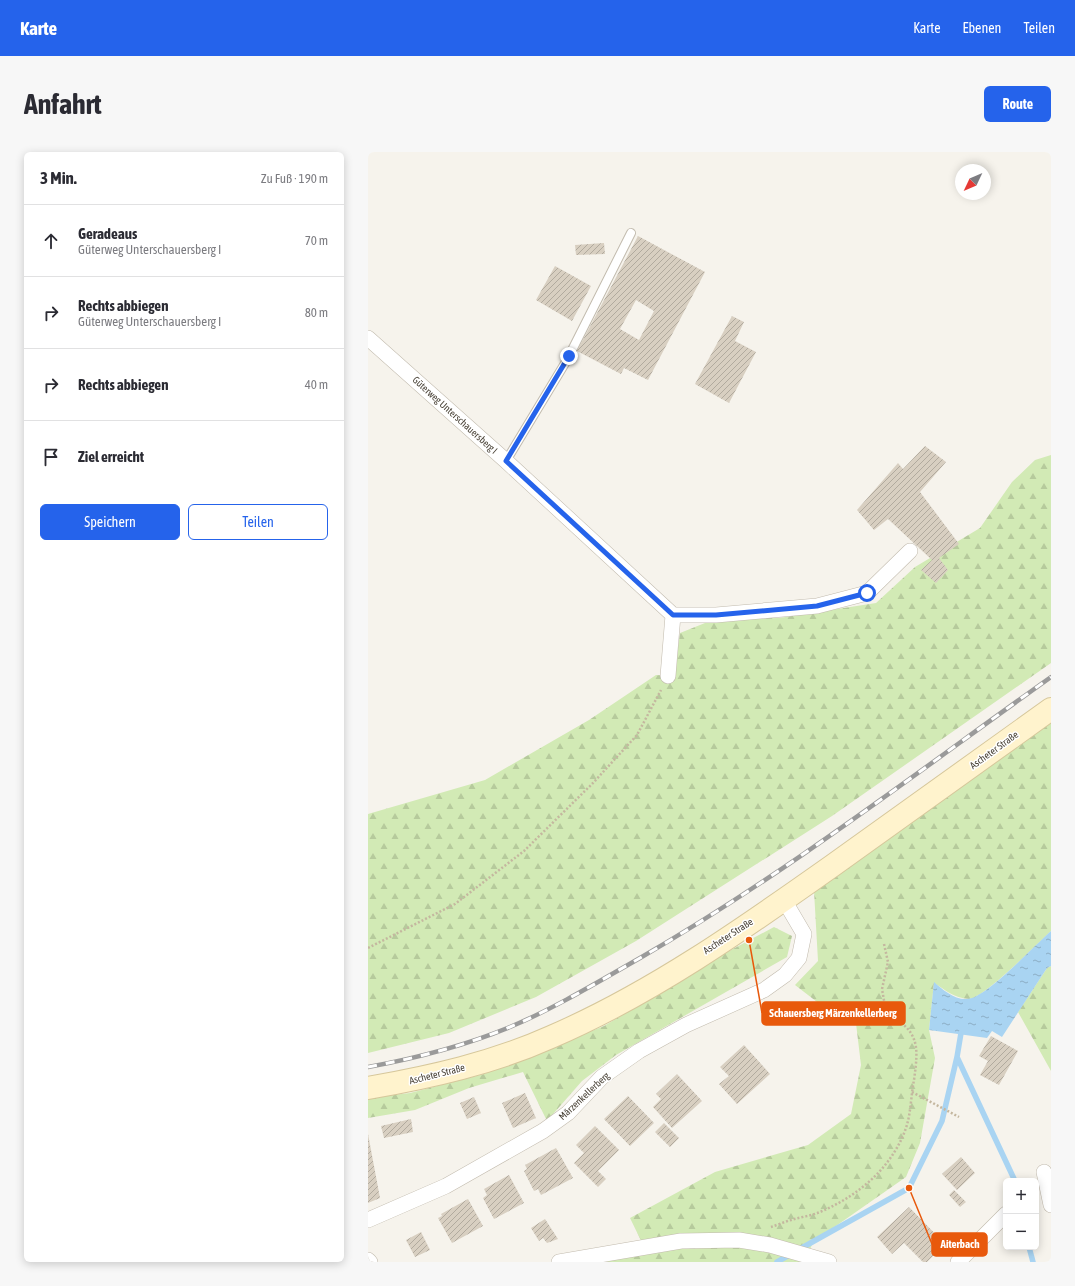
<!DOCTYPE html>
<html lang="de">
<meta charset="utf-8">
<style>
body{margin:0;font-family:"Asap Condensed",sans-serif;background:#f7f7f7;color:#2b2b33}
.controls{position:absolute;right:12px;bottom:12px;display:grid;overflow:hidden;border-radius:6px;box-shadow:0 2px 10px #0003}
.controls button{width:36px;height:36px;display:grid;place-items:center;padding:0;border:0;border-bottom:1px solid #e1e1e2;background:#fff;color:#2b2b33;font:20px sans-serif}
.compass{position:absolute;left:587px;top:12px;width:36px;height:36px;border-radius:50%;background:#fff;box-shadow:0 2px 10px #0003;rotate:226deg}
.stop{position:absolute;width:12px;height:12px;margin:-9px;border:3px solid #2563eb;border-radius:50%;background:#fff}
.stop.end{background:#2563eb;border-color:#fff;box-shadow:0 1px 4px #0008}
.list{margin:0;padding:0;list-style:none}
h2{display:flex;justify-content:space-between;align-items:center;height:52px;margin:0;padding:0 16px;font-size:17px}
h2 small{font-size:13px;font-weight:400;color:#7c7c81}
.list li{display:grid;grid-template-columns:26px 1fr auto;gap:12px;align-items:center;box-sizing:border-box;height:72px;padding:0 16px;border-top:1px solid #e1e1e2}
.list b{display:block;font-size:15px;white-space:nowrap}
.list p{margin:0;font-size:13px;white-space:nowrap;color:#7c7c81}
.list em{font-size:13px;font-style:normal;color:#7c7c81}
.actions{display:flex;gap:8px;padding:12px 16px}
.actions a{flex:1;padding:9px 0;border:1px solid #2563eb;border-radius:6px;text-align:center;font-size:14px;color:#2563eb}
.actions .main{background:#2563eb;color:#fff}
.icon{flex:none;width:22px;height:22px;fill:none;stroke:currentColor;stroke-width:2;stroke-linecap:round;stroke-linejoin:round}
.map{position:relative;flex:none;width:683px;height:1110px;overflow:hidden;border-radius:6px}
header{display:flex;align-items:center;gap:24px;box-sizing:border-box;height:56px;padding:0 20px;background:#2563eb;color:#fff}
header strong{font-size:19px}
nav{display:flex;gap:22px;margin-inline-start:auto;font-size:14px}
.intro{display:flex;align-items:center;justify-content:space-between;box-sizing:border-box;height:96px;padding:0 24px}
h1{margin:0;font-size:28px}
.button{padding:10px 18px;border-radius:6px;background:#2563eb;color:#fff;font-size:14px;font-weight:700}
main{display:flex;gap:24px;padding:0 24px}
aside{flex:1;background:#fff;border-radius:6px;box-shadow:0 2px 10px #0003}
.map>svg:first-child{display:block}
.forest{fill:url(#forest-firs)}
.water{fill:url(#water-ripples)}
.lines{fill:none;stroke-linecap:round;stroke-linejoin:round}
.stream{stroke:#a9d4f2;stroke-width:5.5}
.building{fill:url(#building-hatch);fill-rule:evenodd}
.service-casing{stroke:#c2bbae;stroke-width:10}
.minor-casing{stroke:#c2bbae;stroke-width:16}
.secondary-casing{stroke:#d6c79b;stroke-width:24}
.path{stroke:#c4b79f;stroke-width:2.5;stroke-dasharray:2 2;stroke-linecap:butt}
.service{stroke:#fff;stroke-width:8}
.minor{stroke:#fff;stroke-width:15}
.secondary{stroke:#fff3cd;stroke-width:22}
.rail-casing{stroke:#9a9a9a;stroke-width:4.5}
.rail{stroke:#fff;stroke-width:3;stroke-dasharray:9;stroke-linecap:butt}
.route{stroke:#2563eb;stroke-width:5}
.labels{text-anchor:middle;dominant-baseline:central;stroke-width:3;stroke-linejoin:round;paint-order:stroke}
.street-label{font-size:10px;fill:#4b4439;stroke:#fff}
.leader{fill:none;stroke:#e8590c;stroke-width:1.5}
.callout-dot{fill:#e8590c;stroke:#fff;stroke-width:1.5}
.callout{fill:#e8590c;stroke:#e8590c;stroke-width:1.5}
.callout-label{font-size:11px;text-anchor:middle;font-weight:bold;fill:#fff}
</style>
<header>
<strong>Karte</strong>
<nav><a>Karte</a><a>Ebenen</a><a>Teilen</a></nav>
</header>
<div class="intro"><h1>Anfahrt</h1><a class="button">Route</a></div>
<main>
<aside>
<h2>3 Min.<small>Zu Fuß · 190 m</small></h2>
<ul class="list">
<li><svg class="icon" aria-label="ahead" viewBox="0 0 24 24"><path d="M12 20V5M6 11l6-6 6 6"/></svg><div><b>Geradeaus</b><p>Güterweg Unterschauersberg I</p></div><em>70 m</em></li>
<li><svg class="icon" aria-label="right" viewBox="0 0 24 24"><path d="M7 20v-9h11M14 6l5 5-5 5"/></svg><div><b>Rechts abbiegen</b><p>Güterweg Unterschauersberg I</p></div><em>80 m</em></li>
<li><svg class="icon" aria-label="right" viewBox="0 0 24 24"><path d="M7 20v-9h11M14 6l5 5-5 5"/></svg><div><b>Rechts abbiegen</b></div><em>40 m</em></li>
<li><svg class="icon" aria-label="arrive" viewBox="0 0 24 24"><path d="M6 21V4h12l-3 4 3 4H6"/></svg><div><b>Ziel erreicht</b></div></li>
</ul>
<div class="actions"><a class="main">Speichern</a><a>Teilen</a></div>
</aside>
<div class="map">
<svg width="683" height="1110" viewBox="0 0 683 1110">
<defs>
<pattern id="forest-firs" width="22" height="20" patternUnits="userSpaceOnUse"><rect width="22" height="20" fill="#d2eab5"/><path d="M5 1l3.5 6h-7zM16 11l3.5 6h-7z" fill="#b6ca9c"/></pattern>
<pattern id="water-ripples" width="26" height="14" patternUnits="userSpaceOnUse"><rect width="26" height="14" fill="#a9d4f2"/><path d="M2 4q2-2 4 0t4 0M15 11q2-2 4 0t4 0" fill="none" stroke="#8caec5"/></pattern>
<pattern id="building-hatch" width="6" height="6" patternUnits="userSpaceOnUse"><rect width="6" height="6" fill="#d8cfc1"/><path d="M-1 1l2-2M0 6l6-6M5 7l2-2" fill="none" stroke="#b1aa9e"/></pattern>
</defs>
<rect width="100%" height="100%" fill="#f6f3ec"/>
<path class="forest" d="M683 303V511L464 664 268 789 168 845 81 881 0 901V662L117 628 221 568 288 523 306 524 312 481 347 467 411 466 508 451 547 415 612 376 644 330 667 308Z
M683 569V779C670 791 615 847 601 847 585 846 578 838 566 831L561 878 567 906 552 991 538 1025 445 1090 437 1110H207L278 1099 262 1066 347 1020 440 993 483 962 493 913 487 863 453 853 427 833 450 809 446 739Z
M406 775 424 784 419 805 248 903 214 929 179 969 155 920 101 936 47 958 0 966V946L42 941 116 922 236 874 363 798Z
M683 814V919L650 860 679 816Z"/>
<path class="water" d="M683 779V814L679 816 634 885 624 879 619 886 561 878 566 830C575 838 590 851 604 846 624 839 665 795 683 779Z"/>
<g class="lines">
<path class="stream" d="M589 905 647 1029
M661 1095 665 1110
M430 1098 541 1036 574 969 589 905 593 881 597 877
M409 1110 423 1102"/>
</g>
<path class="building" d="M270 84 337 120 280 228 256 216 253 222 209 199ZM268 148 286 159 271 188 252 177Z
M236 91 237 102 208 103 207 93Z
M187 114 223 134 204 169 168 148Z
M364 164 376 170 367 189 388 200 361 251 327 232Z
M557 294 578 310 552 340 591 392 571 406 580 418 568 431 553 418 564 408 520 367 506 378 489 358 530 311 535 317Z
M623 884 650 899 631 933 612 923 620 909 611 904Z
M376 893 402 922 369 952 351 932 361 924 352 915Z
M309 922 334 949 304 976 285 955 293 947 288 942Z
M157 941 168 966 145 976 134 951Z
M260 944 286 971 262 994 236 967Z
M106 945 113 961 99 967 92 951Z
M43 967 45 980 16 986 13 974Z
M296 971 311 986 302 995 287 980Z
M227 974 251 998 230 1019 238 1027 230 1035 206 1011 216 1001 208 993Z
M0 982 12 1046 0 1051Z
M188 996 205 1026 173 1043 170 1037 166 1039 156 1019 159 1017 157 1013Z
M593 1005 607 1021 589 1038 574 1022Z
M141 1023 156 1051 126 1067 115 1046 119 1043 116 1037Z
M586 1038 598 1050 592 1055 581 1043Z
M100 1047 115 1074 84 1091 70 1066 74 1064 73 1062Z
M541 1055 577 1092 559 1110H555L536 1091 524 1102 509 1085Z
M177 1067 190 1087 179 1091 175 1086 171 1089 163 1076Z
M53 1080 62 1098 47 1105 38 1088Z"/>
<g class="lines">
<defs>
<path id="service" d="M138 309 199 208 263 81"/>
<path id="minor" d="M0 186 138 309 305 463
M305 463H348L449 454 499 441 542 399
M300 524 305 463
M676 1020 683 1053
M0 1068 78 1034 175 979 200 961 234 925 271 899 318 873 396 838 417 823 431 806 436 782 416 748
M0 1108 2 1110
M191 1110 313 1089 371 1088 402 1093 461 1110
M590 1110 638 1062"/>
<path id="secondary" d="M0 936C63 925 125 911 183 885 283 842 375 777 464 714 537 662 610 610 683 557"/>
</defs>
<use href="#service" class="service-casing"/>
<use href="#minor" class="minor-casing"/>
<use href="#secondary" class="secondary-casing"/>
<path class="path" d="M0 796 87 752 156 699 225 631 269 583 293 538
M544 940 591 965
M403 1075C409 1073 416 1070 423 1068 432 1065 443 1064 452 1060 490 1044 524 1016 538 976 543 961 543 943 546 928 551 892 551 880 518 860L514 837 520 810 516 792"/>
<use href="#service" class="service"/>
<use href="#minor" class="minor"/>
<use href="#secondary" class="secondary"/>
<defs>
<path id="rail" d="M0 915C49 906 96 894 142 875 187 856 230 830 272 806 416 723 548 621 683 525"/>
</defs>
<use href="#rail" class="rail-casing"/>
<use href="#rail" class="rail"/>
</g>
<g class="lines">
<path class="route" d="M201 204 138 309 305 463H348L449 454 499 441"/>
</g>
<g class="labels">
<g class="street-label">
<text transform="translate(87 263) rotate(42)">Güterweg Unterschauersberg I</text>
<text transform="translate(626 598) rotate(-36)">Ascheter Straße</text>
<text transform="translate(360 784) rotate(-33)">Ascheter Straße</text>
<text transform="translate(69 922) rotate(-14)">Ascheter Straße</text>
<text transform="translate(216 944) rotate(-43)">Märzenkellerberg</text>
</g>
</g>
<path class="leader" d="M381 788L394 861M541 1036L564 1092"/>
<g class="callout-dot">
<circle cx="381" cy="788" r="4"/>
<circle cx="541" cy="1036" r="4"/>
</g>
<g class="callout">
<rect x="394" y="850" width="143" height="23" rx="4"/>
<rect x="564" y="1081" width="55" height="23" rx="4"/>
</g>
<g class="callout-label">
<text x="465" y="865">Schauersberg Märzenkellerberg</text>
<text x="592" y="1096">Aiterbach</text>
</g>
</svg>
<div class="controls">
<button>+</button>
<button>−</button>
</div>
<svg class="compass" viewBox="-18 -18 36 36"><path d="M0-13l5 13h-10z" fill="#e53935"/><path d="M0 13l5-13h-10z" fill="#7c7c81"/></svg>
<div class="stop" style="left:499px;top:441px"></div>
<div class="stop end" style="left:201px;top:204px"></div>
</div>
</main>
